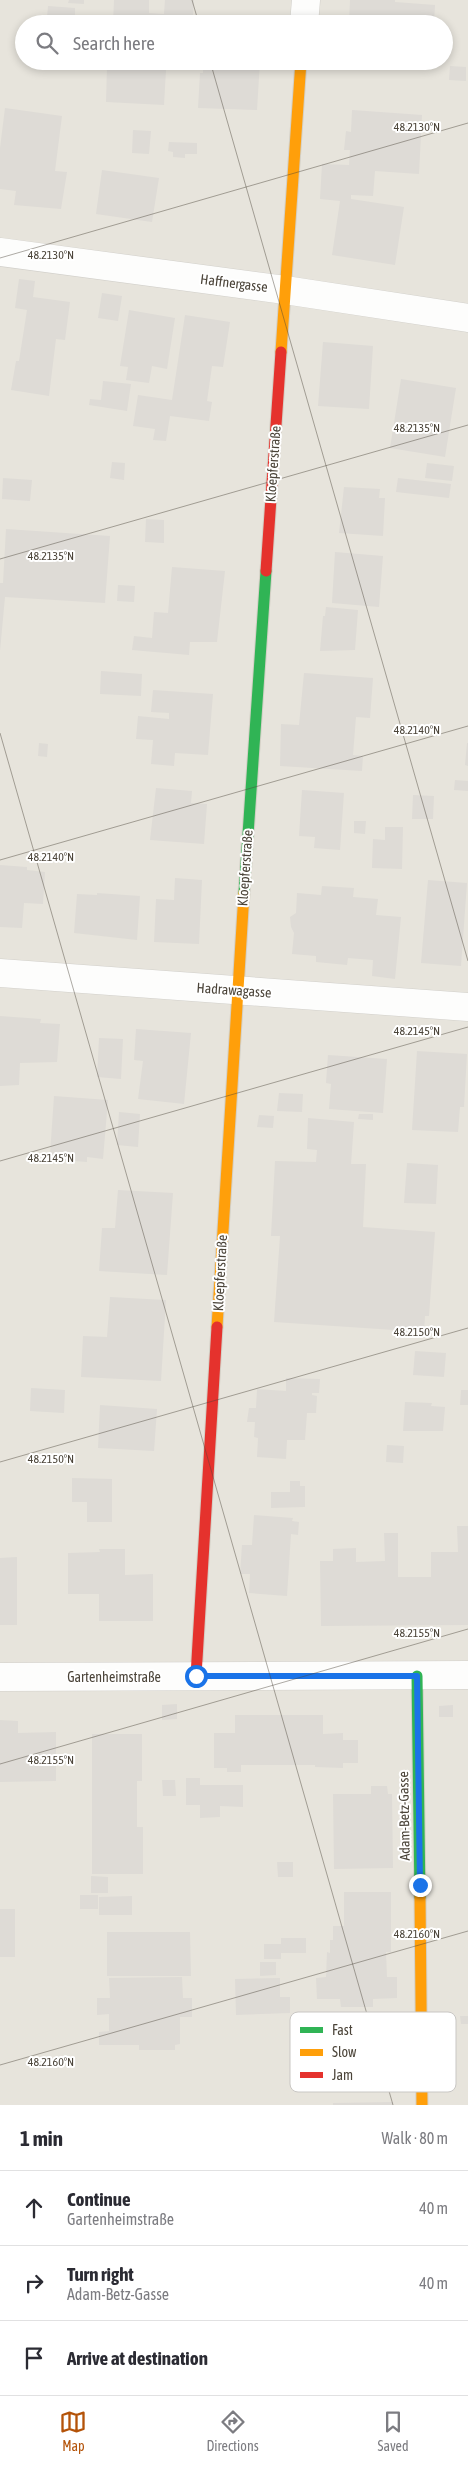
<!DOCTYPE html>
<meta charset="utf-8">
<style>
body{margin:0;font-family:"Asap Condensed",sans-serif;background:#f7f7f7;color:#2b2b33}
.stop{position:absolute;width:15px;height:15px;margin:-11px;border:4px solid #1a73e8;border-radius:50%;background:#fff}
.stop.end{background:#1a73e8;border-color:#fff;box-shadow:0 1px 5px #0008}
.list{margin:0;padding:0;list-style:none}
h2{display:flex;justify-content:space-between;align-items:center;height:65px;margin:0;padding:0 20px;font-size:21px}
h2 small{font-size:16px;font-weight:400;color:#7c7c81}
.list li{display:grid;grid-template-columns:32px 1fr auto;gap:15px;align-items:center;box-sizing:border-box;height:75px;padding:0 20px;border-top:1px solid #e1e1e2}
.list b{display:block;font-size:19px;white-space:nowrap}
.list p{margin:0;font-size:16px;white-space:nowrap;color:#7c7c81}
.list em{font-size:16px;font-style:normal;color:#7c7c81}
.icon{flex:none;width:28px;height:28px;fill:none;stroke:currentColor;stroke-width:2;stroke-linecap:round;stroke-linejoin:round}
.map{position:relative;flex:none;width:468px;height:2105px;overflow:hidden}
.search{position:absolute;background:#fff;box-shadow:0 2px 8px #0003;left:15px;right:15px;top:15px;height:55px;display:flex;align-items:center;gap:12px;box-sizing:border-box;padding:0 18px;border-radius:28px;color:#7c7c81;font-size:19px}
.sheet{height:290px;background:#fff}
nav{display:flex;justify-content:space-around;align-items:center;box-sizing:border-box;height:70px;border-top:1px solid #e1e1e2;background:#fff;font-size:14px;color:#7c7c81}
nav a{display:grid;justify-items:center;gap:2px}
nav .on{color:#b45309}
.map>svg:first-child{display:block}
.residential{fill:#e7e4dc;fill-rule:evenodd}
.building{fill:#dedbd6}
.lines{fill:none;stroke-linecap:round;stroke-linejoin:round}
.street-casing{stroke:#d2d0cb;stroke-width:29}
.fast-casing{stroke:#d3cfc5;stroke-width:13}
.slow-casing{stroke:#d3cfc5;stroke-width:13}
.jam-casing{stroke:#d3cfc5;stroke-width:13}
.street{stroke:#fdfdfc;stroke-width:28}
.fast{stroke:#30b455;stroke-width:11}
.slow{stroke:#ff9f0a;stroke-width:11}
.jam{stroke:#e5322d;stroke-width:11}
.route{stroke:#1a73e8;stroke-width:6}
.ticks{fill:none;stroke:#4b4439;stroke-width:1;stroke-opacity:0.45}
.labels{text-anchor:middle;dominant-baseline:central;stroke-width:4;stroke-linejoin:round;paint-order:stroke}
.street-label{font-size:14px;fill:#4b4439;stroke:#fff}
.key{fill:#fff;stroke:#c9c7c4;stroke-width:1}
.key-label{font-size:14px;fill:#4b4439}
.ticks-label{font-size:12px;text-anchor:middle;fill:#4b4439;stroke:#fff;stroke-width:4;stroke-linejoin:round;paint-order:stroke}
</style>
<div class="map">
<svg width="468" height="2105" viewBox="0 0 468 2105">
<rect width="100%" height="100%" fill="#f4f2ee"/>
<path class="residential" d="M0 0H468V2105H0ZM24 24H444V61H24Z"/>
<path class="building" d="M69 0H84V4L68 3Z
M114 0H149V13L164 14 165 0H194L193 15 200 16V24H113Z
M350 0H395V2L435 5 434 24H349Z
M48 6 75 8V21L47 18Z
M203 61H260L257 110 198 108 200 73H203Z
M450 66 466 67V81L449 80Z
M107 67 166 70 164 105 106 102Z
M5 108 62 116 55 171 67 172 61 209 14 205 16 191 0 189V148Z
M352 110 422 115 419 174 375 171 373 196 351 195V199L404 207 395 265 332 255 340 201 320 199 322 164 349 165 350 150H344L346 131 351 132Z
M133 130 151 131 149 154 132 153Z
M169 142 197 143V154H185V158L173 157V152L168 151Z
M102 170 159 178 152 222 96 214Z
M19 279 35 281 33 297 70 302 65 340 56 339 49 396 11 390 16 361H19L27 310 15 308Z
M102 293 122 296 118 321 98 318Z
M129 310 175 318 167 369 152 366 149 383 126 380 128 367 120 366Z
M185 315 230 322 223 367 212 366 207 401 212 402 209 421 170 416 166 441 153 440 155 429 133 426 138 395 172 400Z
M323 342 373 346 369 409 318 406Z
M401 379 456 388 445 457 390 448Z
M103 381 131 384 127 411 89 405 90 399 101 400Z
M112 462 125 463 124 480 110 478Z
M427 463 454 466 452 481 425 478Z
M3 478 32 480 30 501 2 499Z
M398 478 451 484 449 498 396 492Z
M344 487 380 489 379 498H385L383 536 339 533Z
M146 519 164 520V543L145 542Z
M6 529 110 536 105 603 5 597 0 651V583H3Z
M335 552 383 556 379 607 332 603Z
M172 567 225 571 217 642H190L189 655 132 650 134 636 152 638 154 612 168 613Z
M118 585 135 586 134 602 117 601Z
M326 607 358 610 355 650 320 651 323 616H325Z
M101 671 142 674 141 696 100 694Z
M304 673 373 678 370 718 356 717 353 755 363 756 362 771 280 766 281 724 299 725Z
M153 690 213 694 208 755 175 753 174 766 151 764 153 740 136 739 138 716 169 719V713L151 712Z
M39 743 48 744 47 757 38 756Z
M467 743H468V766L465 765Z
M455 780 468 781V791L454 790Z
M156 788 192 791 191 803 207 804 204 844 150 840Z
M302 790 344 793 340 850 314 848 315 837 299 836Z
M413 795 434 796 433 819H412Z
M354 821H366L365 834 354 833Z
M385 827H403L402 869 372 868 373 839 385 840Z
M0 865 27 867V870L45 872 43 904 24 903 22 928 0 927Z
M175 878 202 880 199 944 154 942 156 899 174 900Z
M428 880 467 883 461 966 421 963Z
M322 886 354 888 353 897 378 899 376 915 401 917 395 979 372 976 373 960 348 958 347 965 316 962V956L292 954 294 933 291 927 290 917 296 913 297 893 321 895Z
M97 893 140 896 137 940 74 933 77 894 97 895Z
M0 1016 41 1019 40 1023 60 1024 57 1062 20 1063 19 1085 0 1086Z
M136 1029 191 1033 184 1104 138 1099 143 1061 134 1060Z
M99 1038 123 1039 121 1079 97 1077Z
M417 1051 467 1054 464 1107H460L458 1132 412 1130Z
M328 1055 387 1059 383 1113 329 1109 331 1084 326 1083Z
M279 1093 303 1094 302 1112 277 1111Z
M54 1096 108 1100 103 1159 87 1157V1162L62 1160V1155L50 1154Z
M119 1112 140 1114 138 1147 117 1145Z
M359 1114H373V1120L358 1119Z
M259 1115 274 1116 273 1128 257 1127Z
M308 1118 354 1122 351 1164H366L363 1227 435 1232 429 1316H425L424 1332 274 1322 280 1236H271L275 1161 316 1162 317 1150 307 1149Z
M407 1163 438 1165 436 1204 404 1203Z
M118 1190 173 1193 167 1275 99 1271 102 1228H115Z
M110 1297 166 1300 161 1381 81 1377 83 1336 107 1337Z
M415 1351 446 1353 444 1377 413 1375Z
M286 1378 320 1379 319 1393H312V1395L317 1396 316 1413H307L305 1440H287L286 1459 257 1457 258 1438 254 1437 255 1422H247L249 1408H256L257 1389 286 1391Z
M31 1388 65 1390 64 1413 30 1411Z
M461 1390H468V1405H460Z
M405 1402 432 1403 431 1406 445 1407 443 1431H403Z
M100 1405 157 1409 154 1451 98 1448Z
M387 1445 404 1446 403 1463 386 1462Z
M72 1478 112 1479V1522H87V1502H72Z
M290 1481H300V1486H305V1507L271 1508V1492H290Z
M254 1515 293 1518 292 1521 299 1522 298 1535 291 1534 287 1596 249 1593 250 1574H240L242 1545H252Z
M457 1526H468V1625L321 1626 320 1561H333V1549L356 1548V1562L385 1561 384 1533H398V1577H431V1552H458Z
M99 1549H125V1575L153 1574V1621H99V1594H68V1553L100 1552Z
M17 1557V1625H0V1558Z
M177 1704V1719L162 1720V1705Z
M453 1705V1717H439V1706Z
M235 1715H323V1734L343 1733V1740H358V1763H343V1768L315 1767V1765H241V1772H227V1768H214V1733H235Z
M0 1720 18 1721V1733L56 1732V1781L0 1782Z
M92 1734H142V1781H137V1827H143V1874H92Z
M186 1778H200V1785H243V1807L220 1806V1817L200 1818V1805H186Z
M162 1780H175L176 1796H163Z
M371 1786H387L388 1794H392L393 1868 334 1869 333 1794H371Z
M277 1862H293V1877H278Z
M91 1876 108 1877V1893H91Z
M344 1892H391V1952H386L387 1977H397V1998L373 1999V2007H341L340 1999H317L316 1978 326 1977 327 1952 330 1953V1940H333V1926H344Z
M80 1895H98V1909H80Z
M132 1896V1915H99V1897Z
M0 1909H15V1957H0Z
M107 1932H190L191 1976H107Z
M281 1938H306V1953H281V1959H264V1944H281Z
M260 1962H276V1975L260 1976Z
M182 1977 183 1998H192V2017H180V2044L175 2045V2050H139V2045H99V2032L109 2031V2014L97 2015V1998H110L109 1978Z
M280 1978V1997H290V2013L236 2015 235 1979Z
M460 2016H468V2024H461Z
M393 2102V2105H333V2103Z"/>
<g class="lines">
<defs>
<path id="street" d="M304 24 306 0
M0 252 285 290 468 318
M0 973 468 1007
M0 1677 468 1675"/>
<path id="fast" d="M244 893 266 571
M417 1676 420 1897"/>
<path id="slow" d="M281 352 301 61
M217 1327 244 893
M420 1897 422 2105"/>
<path id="jam" d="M266 571 281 352
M196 1676 217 1327"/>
</defs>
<use href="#street" class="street-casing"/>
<use href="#fast" class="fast-casing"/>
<use href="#slow" class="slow-casing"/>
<use href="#jam" class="jam-casing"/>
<use href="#street" class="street"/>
<use href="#fast" class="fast"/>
<use href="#slow" class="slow"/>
<use href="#jam" class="jam"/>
</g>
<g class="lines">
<path class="route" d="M196 1676H417L420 1885"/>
</g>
<path class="ticks" d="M192 0 199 24M210 61 468 961M0 258 468 123M0 559 468 425M0 733 393 2105M0 860 468 726M0 1161 468 1027M0 1462 468 1328M0 1764 468 1629M0 2065 468 1931"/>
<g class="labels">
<g class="street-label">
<text transform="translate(234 283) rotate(7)">Haffnergasse</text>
<text transform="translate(273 464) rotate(-86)">Kloepferstraße</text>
<text transform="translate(245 868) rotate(-86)">Kloepferstraße</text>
<text transform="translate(234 990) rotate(4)">Hadrawagasse</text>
<text transform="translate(220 1273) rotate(-87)">Kloepferstraße</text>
<text x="114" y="1677">Gartenheimstraße</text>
<text transform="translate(404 1816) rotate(-91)">Adam-Betz-Gasse</text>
</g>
</g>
<rect x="290" y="2012" width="166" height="80" rx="8" class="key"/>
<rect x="300" y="2027" width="23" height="6" fill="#30b455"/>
<rect x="300" y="2049" width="23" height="7" fill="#ff9f0a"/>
<rect x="300" y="2072" width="23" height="6" fill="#e5322d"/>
<g class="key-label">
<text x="332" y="2035">Fast</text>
<text x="332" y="2057">Slow</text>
<text x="332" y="2080">Jam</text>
</g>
<g class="ticks-label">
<text x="417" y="131">48.2130°N</text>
<text x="51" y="259">48.2130°N</text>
<text x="417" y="432">48.2135°N</text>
<text x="51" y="560">48.2135°N</text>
<text x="417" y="734">48.2140°N</text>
<text x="51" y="861">48.2140°N</text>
<text x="417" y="1035">48.2145°N</text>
<text x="51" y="1162">48.2145°N</text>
<text x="417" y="1336">48.2150°N</text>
<text x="51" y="1463">48.2150°N</text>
<text x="417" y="1637">48.2155°N</text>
<text x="51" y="1764">48.2155°N</text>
<text x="417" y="1938">48.2160°N</text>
<text x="51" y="2066">48.2160°N</text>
</g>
</svg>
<div class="stop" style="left:196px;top:1676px"></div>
<div class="stop end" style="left:420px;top:1885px"></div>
<div class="search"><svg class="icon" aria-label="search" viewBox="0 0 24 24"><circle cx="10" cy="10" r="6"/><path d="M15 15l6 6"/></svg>Search here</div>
</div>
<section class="sheet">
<h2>1 min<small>Walk · 80 m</small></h2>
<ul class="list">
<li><svg class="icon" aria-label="ahead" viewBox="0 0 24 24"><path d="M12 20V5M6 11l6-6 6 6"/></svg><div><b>Continue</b><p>Gartenheimstraße</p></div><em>40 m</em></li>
<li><svg class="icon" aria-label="right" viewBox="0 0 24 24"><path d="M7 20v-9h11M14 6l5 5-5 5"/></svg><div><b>Turn right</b><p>Adam-Betz-Gasse</p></div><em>40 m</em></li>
<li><svg class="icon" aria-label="arrive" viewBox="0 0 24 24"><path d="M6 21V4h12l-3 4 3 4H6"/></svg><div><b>Arrive at destination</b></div></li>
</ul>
</section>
<nav>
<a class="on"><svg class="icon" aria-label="map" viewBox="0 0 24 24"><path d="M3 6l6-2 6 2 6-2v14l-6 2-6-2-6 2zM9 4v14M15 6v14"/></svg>Map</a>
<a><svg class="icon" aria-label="directions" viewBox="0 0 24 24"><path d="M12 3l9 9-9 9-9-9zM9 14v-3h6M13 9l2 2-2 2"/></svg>Directions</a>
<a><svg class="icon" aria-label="saved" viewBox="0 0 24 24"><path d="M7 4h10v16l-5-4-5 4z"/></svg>Saved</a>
</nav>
